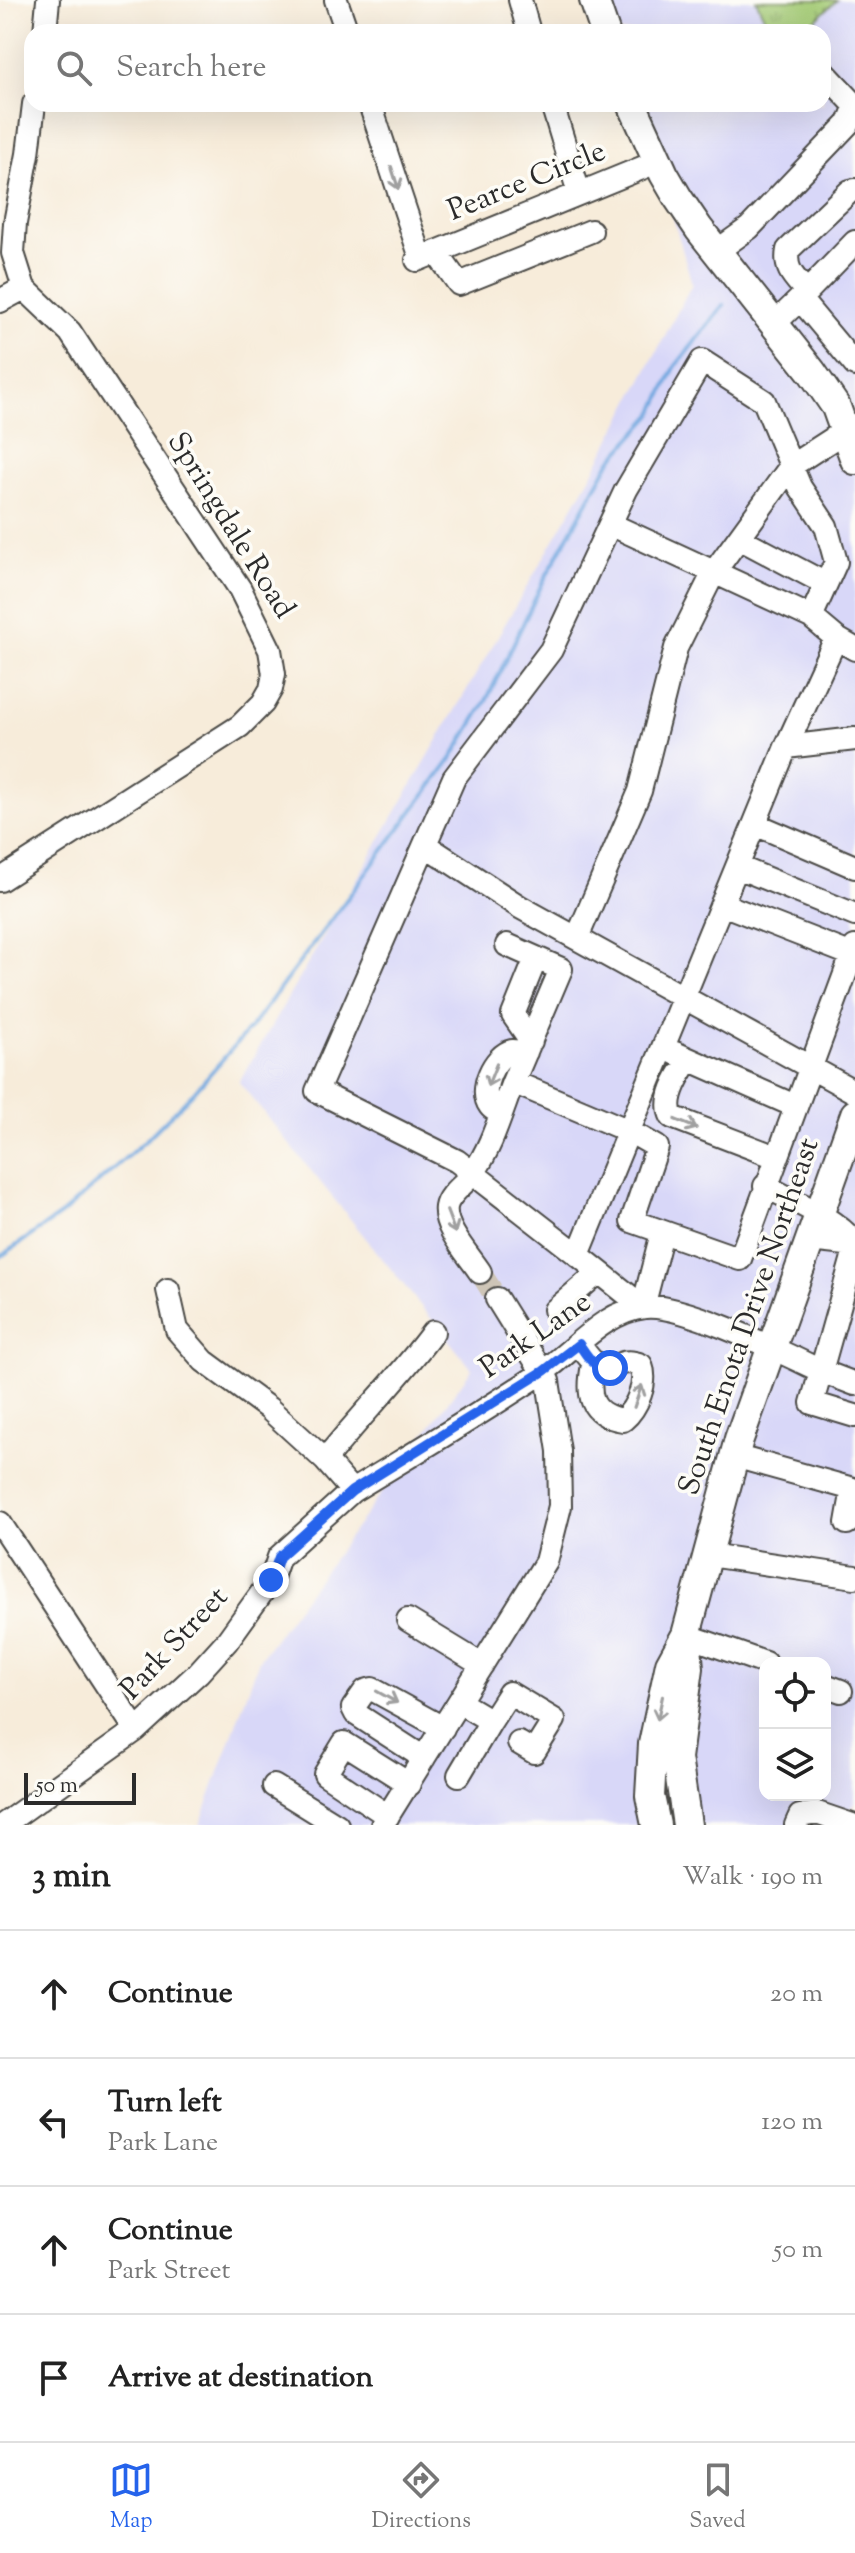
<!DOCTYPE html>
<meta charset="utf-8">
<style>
body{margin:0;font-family:"Sorts Mill Goudy",serif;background:#f6f6f6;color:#222}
.controls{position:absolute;right:24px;bottom:24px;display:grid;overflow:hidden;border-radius:16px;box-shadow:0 8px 32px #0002}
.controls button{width:72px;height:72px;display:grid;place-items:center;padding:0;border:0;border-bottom:2px solid #e0e0e0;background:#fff;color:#222;font:40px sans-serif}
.scale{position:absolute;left:24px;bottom:20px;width:112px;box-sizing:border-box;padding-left:8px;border:4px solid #2b2b2b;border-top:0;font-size:22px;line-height:28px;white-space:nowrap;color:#2b2b2b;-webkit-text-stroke:6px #fdfcf7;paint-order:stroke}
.stop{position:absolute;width:24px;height:24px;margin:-18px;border:6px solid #2563eb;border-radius:50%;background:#fff}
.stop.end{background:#2563eb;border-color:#fff;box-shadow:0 2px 8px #0008}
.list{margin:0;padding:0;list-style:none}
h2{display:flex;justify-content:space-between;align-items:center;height:104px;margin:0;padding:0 32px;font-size:34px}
h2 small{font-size:26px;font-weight:400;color:#767676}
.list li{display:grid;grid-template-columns:52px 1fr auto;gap:24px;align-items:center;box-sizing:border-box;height:128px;padding:0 32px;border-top:2px solid #e0e0e0}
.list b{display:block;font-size:30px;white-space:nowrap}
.list p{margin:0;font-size:26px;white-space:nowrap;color:#767676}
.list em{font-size:26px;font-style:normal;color:#767676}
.icon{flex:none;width:44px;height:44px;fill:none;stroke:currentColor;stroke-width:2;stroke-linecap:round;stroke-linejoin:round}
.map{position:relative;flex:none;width:855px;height:1825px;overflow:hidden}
.search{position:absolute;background:#fff;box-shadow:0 8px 32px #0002;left:24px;right:24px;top:24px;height:88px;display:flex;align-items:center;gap:20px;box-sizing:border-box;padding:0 28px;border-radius:24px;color:#767676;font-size:30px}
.sheet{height:616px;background:#fff}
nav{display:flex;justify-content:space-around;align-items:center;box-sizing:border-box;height:112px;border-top:2px solid #e0e0e0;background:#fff;font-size:22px;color:#767676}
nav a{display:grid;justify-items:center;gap:4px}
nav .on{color:#2563eb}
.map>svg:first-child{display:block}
.built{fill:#d8d7f8;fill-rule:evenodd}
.grass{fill:url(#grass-tufts);stroke:#687b50;stroke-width:2}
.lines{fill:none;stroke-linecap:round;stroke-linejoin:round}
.stream{stroke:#71a7df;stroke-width:4}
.minor-tunnel{stroke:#cec5b7;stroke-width:22;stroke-dasharray:22 11;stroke-linecap:butt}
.minor-casing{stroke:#4a4845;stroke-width:26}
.major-casing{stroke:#4a4845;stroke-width:32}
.minor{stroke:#fff;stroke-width:22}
.major{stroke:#fff;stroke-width:28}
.oneway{stroke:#a0a0a0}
.route{stroke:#2563eb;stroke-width:10}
.labels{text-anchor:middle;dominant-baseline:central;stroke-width:7;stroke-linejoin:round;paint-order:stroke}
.street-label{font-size:30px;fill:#2b2b2b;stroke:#fdfcf7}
</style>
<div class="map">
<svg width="855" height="1825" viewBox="0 0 855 1825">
<defs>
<pattern id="grass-tufts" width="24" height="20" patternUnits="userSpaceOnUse" patternTransform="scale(2)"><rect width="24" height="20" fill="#a4cb76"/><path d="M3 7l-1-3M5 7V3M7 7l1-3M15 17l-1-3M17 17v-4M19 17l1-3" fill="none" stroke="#8dae66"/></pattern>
</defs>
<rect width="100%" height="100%" fill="#fdfcf7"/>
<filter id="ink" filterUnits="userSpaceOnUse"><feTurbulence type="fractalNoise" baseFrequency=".0125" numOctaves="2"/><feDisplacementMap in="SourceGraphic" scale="16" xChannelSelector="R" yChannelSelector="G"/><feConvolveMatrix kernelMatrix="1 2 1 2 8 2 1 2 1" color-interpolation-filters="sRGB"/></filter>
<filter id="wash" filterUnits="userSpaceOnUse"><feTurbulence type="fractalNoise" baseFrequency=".006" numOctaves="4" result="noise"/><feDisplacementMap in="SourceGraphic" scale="32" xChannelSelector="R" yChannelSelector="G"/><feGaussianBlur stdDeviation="1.8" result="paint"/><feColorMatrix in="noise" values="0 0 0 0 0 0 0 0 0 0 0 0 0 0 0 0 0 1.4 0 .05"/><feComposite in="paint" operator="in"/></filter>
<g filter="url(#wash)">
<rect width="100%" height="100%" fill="#f7ecda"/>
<path class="built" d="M604 0H756L771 32H614Z
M837 0H855V1801L843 1825H200L259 1660 472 1369 239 1082 594 471 692 284 658 164 638 104H823V32H802ZM765 1663H825V1795H765Z"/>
<path class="grass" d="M756 0H837L802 32H771Z"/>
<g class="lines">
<path class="stream" d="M0 1257 62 1214 146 1140 193 1093 252 1026 452 758 486 701 544 580 609 463 653 414 675 367 724 305"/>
</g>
</g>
<g filter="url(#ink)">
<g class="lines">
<path class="minor-tunnel" d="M480 1272 497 1299"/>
<defs>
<path id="minor" d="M336 0 347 32
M520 0 529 32
M45 32 48 0
M823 71 855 105
M370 104 421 258
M552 104 579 193
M717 251 749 228 849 123 855 108
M436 252 459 284 591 231
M417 260 659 161
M807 292C795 278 784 270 788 250L850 191 855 190
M800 299 855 242
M0 301 24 288
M774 324 800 299 855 365
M610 524 811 617
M739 538 826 584
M786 747 855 739
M755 824 855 867
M425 845 520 907 855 1092
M738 867 855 915
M0 880 240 726 263 703 271 689 274 674 270 650 240 589 70 332 24 288 13 253 15 223 28 154 34 104
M722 904 855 956
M577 938 640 791 676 648 714 572 791 466 845 431
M507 945 561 969 513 1082 629 1131 657 1147 632 1221 740 1259 855 947
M531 1041 513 1015 536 958
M675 1053 795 1106
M688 1061C678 1076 663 1100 672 1117L776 1157
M501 1114C497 1111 493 1110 490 1106 478 1090 494 1055 512 1051 517 1051 521 1052 526 1052
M765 1186C795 1202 834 1217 855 1243
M662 1233 643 1307 578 1255 786 747 836 638
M809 1240 855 1245
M578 1255 457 1161 317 1091 454 778 551 650 626 490 702 361 764 401 800 487 826 526 836 562 811 617 836 638 855 649
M480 1272C469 1255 443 1228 446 1207 448 1194 465 1184 473 1173 492 1147 501 1113 513 1082
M168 1290 177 1330 204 1361 268 1408 325 1460
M555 1310 599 1272
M579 1344C612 1392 610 1352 641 1365 648 1383 637 1408 623 1420 589 1415 587 1394 593 1365
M855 1384 821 1371 812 1403 855 1416
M734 1456 853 1489 847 1523
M352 1491C416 1452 481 1414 543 1372 574 1350 605 1311 645 1307 683 1303 783 1353 821 1371L855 1250
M0 1523 136 1730
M709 1555 855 1577
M408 1620 482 1665
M686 1635 765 1663
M825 1685 841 1691
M491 1721 509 1693 554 1720 534 1752 519 1743
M424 1758 356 1714 353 1708 365 1691 372 1689 443 1728
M459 1775 491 1721 459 1702
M274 1786 337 1825
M388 1816 325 1774 344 1743 409 1784
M3 1825 136 1730 198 1673 227 1641 271 1580 279 1557 352 1491 325 1460C360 1416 400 1377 433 1332
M382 1825 546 1562 560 1506 559 1451 548 1381 497 1299
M796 1825 800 1816 817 1813 852 1825"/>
<path id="major" d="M594 0 605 32
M632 104 664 174 678 198 699 229 812 372 836 407 855 460
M686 1636 689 1668 677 1758 687 1825
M656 1825 650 1796 653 1744 670 1664 686 1635 739 1439 855 1114"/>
</defs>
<use href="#minor" class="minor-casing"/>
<use href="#major" class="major-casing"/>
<use href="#minor" class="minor"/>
<use href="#major" class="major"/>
</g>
<defs><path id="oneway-shaft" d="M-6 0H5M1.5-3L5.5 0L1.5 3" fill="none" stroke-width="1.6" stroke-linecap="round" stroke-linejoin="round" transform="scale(2)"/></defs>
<g class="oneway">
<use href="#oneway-shaft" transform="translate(395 178) rotate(72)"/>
<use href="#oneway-shaft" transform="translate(492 1075) rotate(112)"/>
<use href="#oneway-shaft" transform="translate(686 1124) rotate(22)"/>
<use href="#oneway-shaft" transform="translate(451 1222) rotate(69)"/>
<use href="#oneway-shaft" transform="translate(638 1396) rotate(-71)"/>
<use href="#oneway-shaft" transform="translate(387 1697) rotate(29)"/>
<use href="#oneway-shaft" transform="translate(660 1708) rotate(102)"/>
</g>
</g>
<g class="lines" filter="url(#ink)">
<path class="route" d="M271 1580 279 1557 352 1491 544 1371 579 1344C588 1357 593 1368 610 1368"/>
</g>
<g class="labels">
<g class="street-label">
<text transform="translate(527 182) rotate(-22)">Pearce Circle</text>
<text transform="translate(230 526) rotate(58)">Springdale Road</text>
<text transform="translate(750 1317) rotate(-71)">South Enota Drive Northeast</text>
<text transform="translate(536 1336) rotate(-35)">Park Lane</text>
<text transform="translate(175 1644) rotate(-47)">Park Street</text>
</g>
</g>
</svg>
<div class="controls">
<button><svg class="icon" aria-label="locate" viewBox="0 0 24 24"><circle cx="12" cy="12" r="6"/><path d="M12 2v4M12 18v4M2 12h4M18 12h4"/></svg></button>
<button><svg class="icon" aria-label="layers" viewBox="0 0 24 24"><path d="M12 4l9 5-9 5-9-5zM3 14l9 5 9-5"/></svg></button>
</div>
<div class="scale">50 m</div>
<div class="stop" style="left:610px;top:1368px"></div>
<div class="stop end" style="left:271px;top:1580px"></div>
<div class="search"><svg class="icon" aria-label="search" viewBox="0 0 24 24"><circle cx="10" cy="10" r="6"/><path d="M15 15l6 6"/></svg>Search here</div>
</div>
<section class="sheet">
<h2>3 min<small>Walk · 190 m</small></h2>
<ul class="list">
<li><svg class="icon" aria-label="ahead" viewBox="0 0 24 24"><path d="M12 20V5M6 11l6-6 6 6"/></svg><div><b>Continue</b></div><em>20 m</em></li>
<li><svg class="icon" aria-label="left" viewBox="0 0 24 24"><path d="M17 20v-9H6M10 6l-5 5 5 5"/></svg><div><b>Turn left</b><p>Park Lane</p></div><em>120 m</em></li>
<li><svg class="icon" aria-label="ahead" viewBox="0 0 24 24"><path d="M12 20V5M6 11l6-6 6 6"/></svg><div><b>Continue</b><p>Park Street</p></div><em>50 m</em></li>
<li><svg class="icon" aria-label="arrive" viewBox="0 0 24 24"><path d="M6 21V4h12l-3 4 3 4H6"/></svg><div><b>Arrive at destination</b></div></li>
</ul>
</section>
<nav>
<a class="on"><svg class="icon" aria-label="map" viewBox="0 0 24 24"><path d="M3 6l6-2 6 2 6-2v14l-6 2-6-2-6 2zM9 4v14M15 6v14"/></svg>Map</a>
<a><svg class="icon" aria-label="directions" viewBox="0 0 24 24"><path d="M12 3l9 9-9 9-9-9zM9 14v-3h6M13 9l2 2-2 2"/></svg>Directions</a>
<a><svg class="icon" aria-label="saved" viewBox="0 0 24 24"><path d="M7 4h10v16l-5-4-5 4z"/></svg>Saved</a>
</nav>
